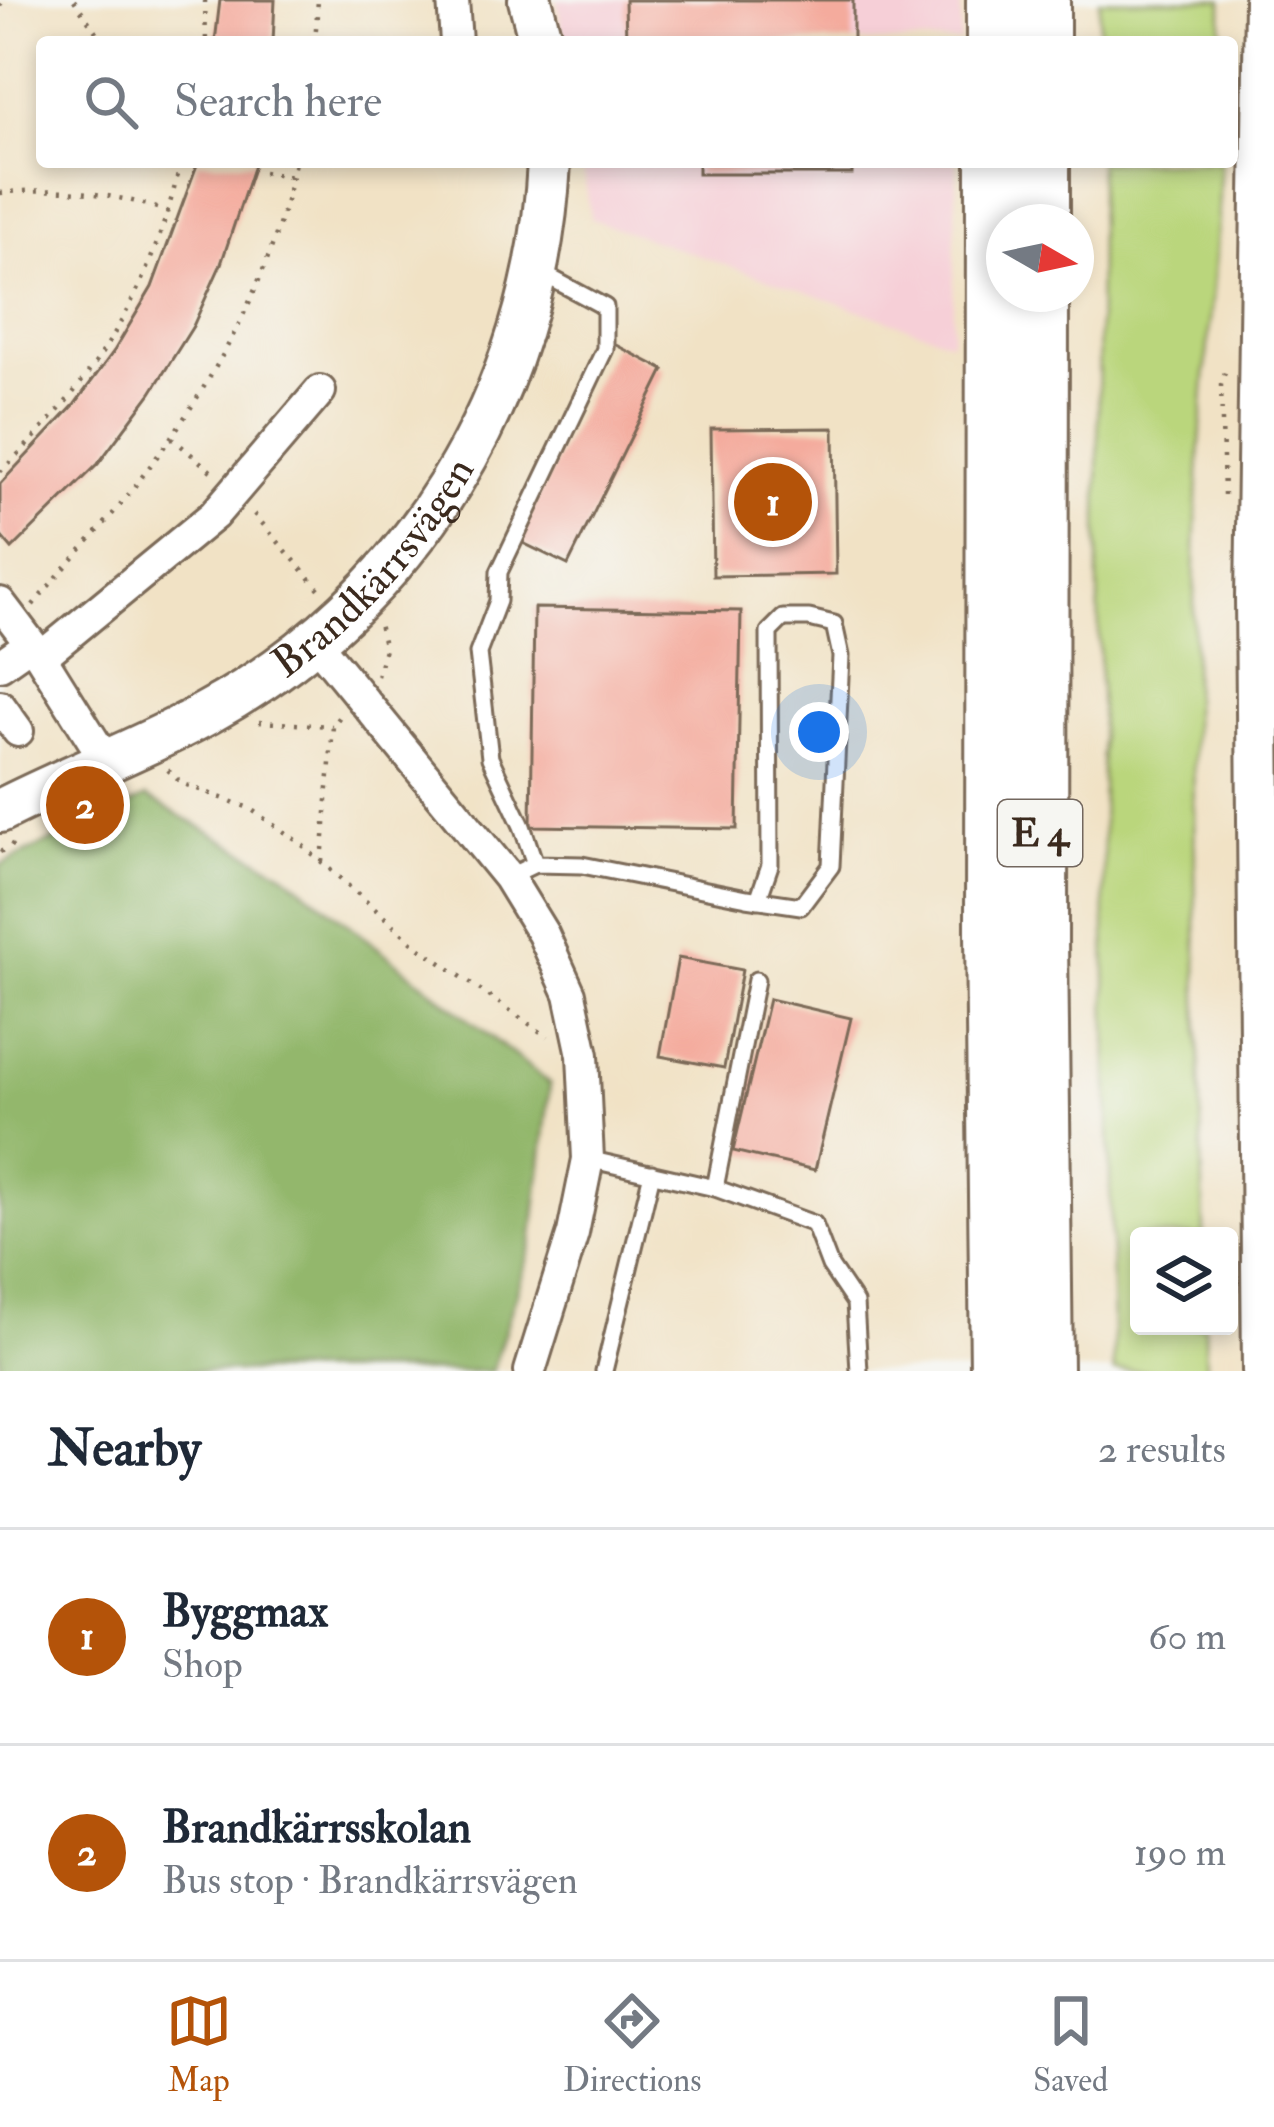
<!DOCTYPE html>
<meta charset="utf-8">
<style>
body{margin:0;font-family:"IM FELL Double Pica",serif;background:#f2f2f3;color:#1f2937}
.controls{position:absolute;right:36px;bottom:36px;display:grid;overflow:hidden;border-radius:12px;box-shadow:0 6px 18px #0003}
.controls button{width:108px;height:108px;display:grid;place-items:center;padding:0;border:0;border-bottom:3px solid #e0e1e3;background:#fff;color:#1f2937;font:60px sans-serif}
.compass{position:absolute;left:986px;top:204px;width:108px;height:108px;border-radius:50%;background:#fff;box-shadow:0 6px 18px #0003;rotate:99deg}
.you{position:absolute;left:819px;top:732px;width:42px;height:42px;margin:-30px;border:9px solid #fff;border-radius:50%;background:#1a73e8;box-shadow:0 0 0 18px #1a73e833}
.badge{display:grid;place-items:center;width:78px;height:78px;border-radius:50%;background:#b45309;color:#fff;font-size:39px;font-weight:700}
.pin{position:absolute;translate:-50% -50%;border:6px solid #fff;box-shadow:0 3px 12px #0006}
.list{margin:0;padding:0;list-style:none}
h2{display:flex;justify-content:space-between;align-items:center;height:156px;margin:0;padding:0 48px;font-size:51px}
h2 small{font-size:39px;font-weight:400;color:#747a83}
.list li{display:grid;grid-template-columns:78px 1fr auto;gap:36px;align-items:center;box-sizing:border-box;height:216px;padding:0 48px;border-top:3px solid #e0e1e3}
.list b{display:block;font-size:45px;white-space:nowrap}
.list p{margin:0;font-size:39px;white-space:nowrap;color:#747a83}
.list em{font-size:39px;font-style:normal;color:#747a83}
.icon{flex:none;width:66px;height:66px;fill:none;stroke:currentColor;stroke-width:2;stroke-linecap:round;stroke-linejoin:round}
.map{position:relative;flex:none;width:1274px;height:1371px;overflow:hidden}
.search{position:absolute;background:#fff;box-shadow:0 6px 18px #0003;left:36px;right:36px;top:36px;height:132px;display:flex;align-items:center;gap:30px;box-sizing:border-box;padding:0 42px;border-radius:12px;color:#747a83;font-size:45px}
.sheet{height:588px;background:#fff}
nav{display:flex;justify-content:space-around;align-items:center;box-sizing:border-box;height:168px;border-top:3px solid #e0e1e3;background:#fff;font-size:33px;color:#747a83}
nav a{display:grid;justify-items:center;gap:6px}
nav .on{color:#b45309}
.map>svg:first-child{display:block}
.built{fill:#f6cfd7}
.green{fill:#bad67c;stroke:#7a804d;stroke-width:3}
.forest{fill:#93b76c;stroke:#677045;stroke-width:3}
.building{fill:#f4ab9d}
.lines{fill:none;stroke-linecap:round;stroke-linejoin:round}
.lane-casing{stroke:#7b6a58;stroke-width:21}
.street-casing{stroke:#7b6a58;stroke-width:36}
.secondary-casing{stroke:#7b6a58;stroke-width:48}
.highway-casing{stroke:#7b6a58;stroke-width:60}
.path{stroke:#7b6a58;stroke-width:4.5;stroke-dasharray:3 9;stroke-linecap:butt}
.lane{stroke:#fff;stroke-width:15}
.street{stroke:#fff;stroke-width:30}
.secondary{stroke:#fff;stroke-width:42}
.highway{stroke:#fff;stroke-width:54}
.labels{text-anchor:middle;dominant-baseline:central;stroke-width:9;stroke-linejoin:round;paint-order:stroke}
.shield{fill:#f6f6f2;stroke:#73675e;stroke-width:3}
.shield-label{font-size:39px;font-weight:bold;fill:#3b2a1e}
.street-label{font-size:42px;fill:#3b2a1e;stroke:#f6f6f2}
</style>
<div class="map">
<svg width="1274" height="1371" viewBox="0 0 1274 1371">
<rect width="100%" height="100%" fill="#f6f6f2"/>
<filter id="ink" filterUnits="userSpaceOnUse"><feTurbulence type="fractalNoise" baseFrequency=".00833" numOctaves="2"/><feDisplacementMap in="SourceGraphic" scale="24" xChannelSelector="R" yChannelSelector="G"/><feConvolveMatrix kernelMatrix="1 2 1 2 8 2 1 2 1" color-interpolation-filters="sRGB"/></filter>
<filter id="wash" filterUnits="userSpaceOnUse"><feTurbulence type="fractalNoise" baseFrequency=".004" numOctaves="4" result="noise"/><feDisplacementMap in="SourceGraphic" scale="48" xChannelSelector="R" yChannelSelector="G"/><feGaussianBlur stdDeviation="2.7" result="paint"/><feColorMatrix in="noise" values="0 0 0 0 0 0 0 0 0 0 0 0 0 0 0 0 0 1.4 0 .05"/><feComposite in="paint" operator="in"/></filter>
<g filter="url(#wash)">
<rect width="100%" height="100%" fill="#f1e2c5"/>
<path class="built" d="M557 0H961L960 42H564Z
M582 162H957L952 342 591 219Z"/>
<path class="green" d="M1100 0H1222V42H1099Z
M1099 162H1220C1218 275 1201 386 1197 498 1187 744 1199 991 1204 1236H1139V1326H1205L1206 1371H1114L1098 581Z"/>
<path class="forest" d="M147 797 285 874 550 1084 532 1244 492 1371H0V865Z"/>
<g id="blocks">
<path class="building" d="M220 0H275L273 42H215Z
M625 0H853V42H626Z
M198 162H255L221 264 193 326 151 393 98 464 12 549 0 535V484L75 404 114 351 152 287Z
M698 162H852V174H698Z
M614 344 664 370 568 565 517 540Z
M834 428 836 574 713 576 711 429Z
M534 608 741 611 737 829 531 826Z
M678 958 742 970 724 1068 660 1056Z
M769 999 851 1018 815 1170 733 1151Z"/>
</g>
</g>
<g filter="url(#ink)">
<use href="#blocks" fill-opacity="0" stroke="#7b6a58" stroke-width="3"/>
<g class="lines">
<defs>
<path id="lane" d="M535 864 522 826 490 758 478 653 498 601 499 572 605 349V307L538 271
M508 877 535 864 582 865 747 898 801 906 831 866 841 656 834 624 809 618H783L769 632 770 865 758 900
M588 1159 715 1188 814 1224 830 1266 855 1303 859 1371
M715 1188 756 980
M604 1371 652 1173"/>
<path id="street" d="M453 0 456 42
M0 603 41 657 106 761
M314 640 508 877 543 934 570 994 583 1055 588 1159 573 1233 530 1371
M41 657 214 515 320 391
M0 665 30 644
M0 706 18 731"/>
<g id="secondary">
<path d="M530 0 541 42"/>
<path id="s1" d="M0 811C68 776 140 750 207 713 413 601 538 394 549 162"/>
<path d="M1264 1371 1257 598 1266 0"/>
</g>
<path id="highway" d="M994 42V0
M1042 42V0
M994 162 993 933 998 1371
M1042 222V162
M1041 294 1040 941 1045 1371"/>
</defs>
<use href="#lane" class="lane-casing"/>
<use href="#street" class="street-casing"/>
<use href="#secondary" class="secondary-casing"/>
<use href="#highway" class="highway-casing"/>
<path class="path" d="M74 0 103 42
M205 0 206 42
M0 6 4 0
M315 42 318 0
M263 172 292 177
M0 193C58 186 119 193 174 214
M172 438 212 472
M0 472C98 378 149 295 181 162
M1224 495 1221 385 1226 369
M254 514 321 591
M33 605C62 569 95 537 123 501 203 401 270 290 295 162
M377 676 385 649 379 624
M259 722 332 726
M168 770 181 783 249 808 300 843 417 946 548 1037
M0 852 16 843
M322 862 333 726 341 715"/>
<use href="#lane" class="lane"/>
<use href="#street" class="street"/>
<use href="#secondary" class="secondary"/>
<use href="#highway" class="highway"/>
</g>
</g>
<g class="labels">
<rect class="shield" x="998" y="800" width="84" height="66" rx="9"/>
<g class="shield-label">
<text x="1040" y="833">E 4</text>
</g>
<g class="street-label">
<text stroke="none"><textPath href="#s1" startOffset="453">Brandkärrsvägen</textPath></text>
</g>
</g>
</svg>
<div class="controls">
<button><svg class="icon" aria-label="layers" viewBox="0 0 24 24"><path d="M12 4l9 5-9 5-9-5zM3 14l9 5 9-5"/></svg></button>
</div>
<svg class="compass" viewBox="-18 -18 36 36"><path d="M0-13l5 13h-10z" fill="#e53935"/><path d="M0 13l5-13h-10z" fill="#747a83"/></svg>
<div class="you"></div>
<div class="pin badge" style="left:773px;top:502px">1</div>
<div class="pin badge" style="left:85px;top:805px">2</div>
<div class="search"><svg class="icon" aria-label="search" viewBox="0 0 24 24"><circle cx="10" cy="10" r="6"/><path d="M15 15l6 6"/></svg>Search here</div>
</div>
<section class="sheet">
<h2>Nearby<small>2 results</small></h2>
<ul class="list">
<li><span class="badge">1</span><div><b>Byggmax</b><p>Shop</p></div><em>60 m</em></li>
<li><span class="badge">2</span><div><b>Brandkärrsskolan</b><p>Bus stop · Brandkärrsvägen</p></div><em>190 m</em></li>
</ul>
</section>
<nav>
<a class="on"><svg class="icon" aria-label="map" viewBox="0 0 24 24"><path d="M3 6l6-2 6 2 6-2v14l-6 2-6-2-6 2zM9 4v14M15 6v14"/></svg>Map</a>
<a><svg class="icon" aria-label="directions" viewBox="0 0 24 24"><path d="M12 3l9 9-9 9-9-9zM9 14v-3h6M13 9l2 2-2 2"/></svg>Directions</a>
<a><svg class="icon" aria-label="saved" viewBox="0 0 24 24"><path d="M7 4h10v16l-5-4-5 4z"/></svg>Saved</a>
</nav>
